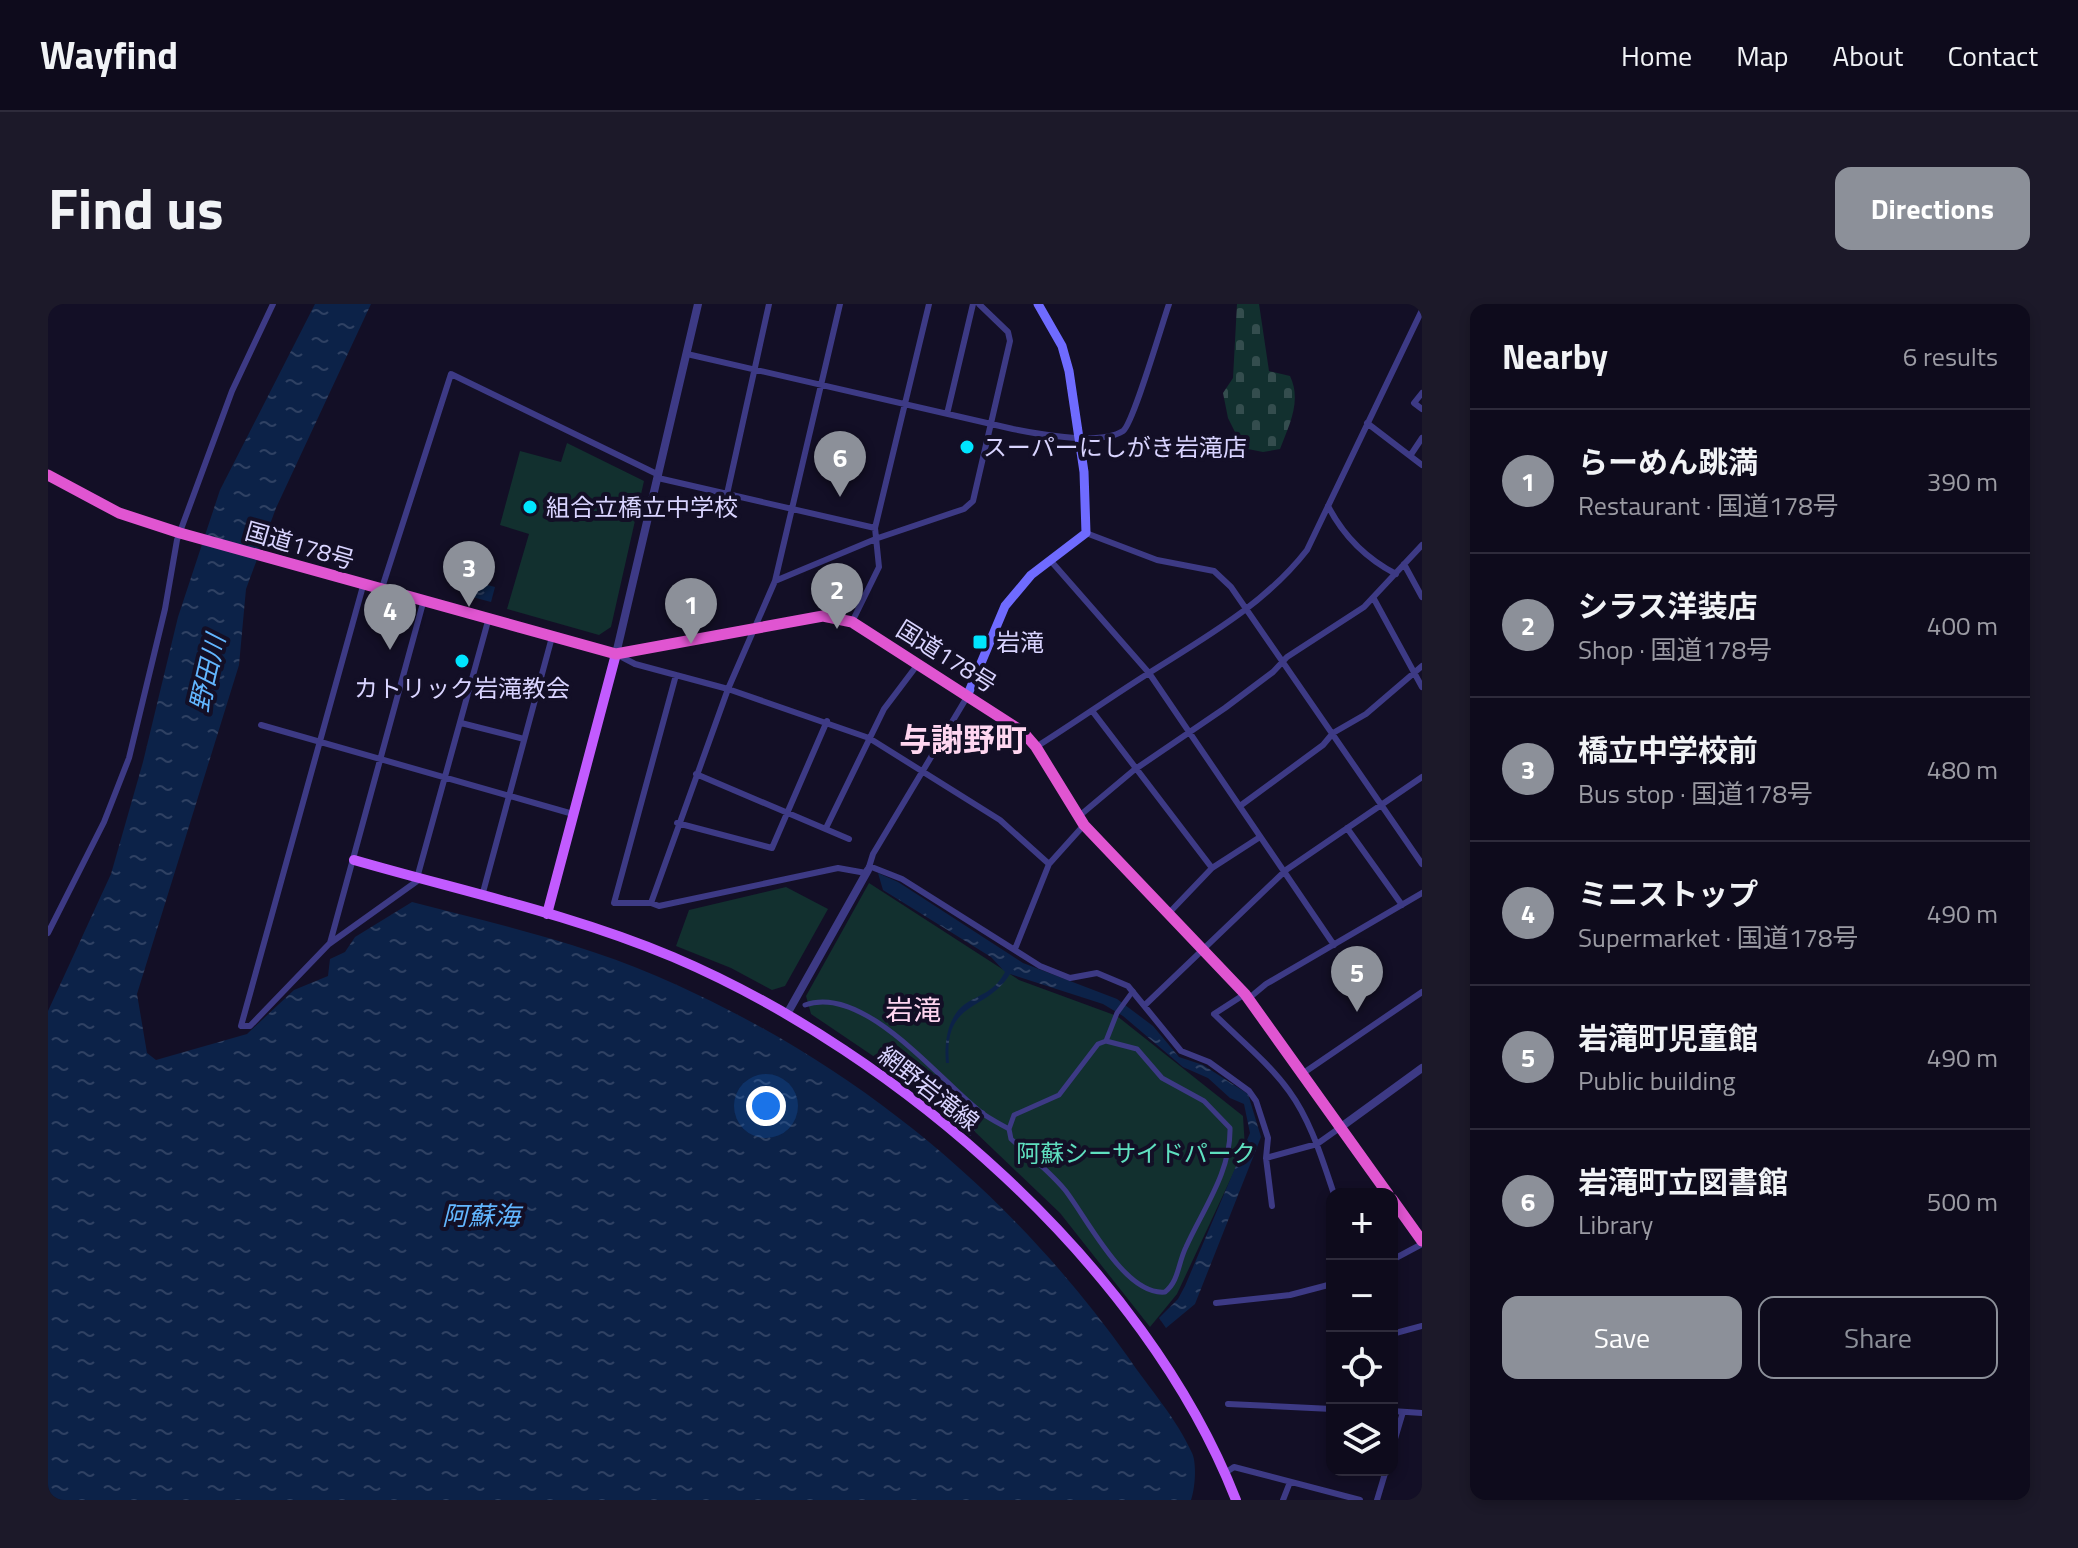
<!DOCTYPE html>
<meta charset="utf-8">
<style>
body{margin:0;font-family:"Titillium Web","Noto Sans JP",sans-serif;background:#1c1929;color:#f1f3f6}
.controls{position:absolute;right:24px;bottom:24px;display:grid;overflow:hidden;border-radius:16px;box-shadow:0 4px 12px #0003}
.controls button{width:72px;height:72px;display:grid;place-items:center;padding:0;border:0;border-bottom:2px solid #2e2b3b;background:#0e0b1c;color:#f1f3f6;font:40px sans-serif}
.you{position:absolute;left:718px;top:802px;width:28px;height:28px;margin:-20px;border:6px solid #fff;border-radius:50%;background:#1a73e8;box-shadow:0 0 0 12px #1a73e833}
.badge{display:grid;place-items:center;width:52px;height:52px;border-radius:50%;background:#8c9099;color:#fff;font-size:26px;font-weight:700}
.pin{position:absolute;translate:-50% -66px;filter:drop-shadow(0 2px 4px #0008)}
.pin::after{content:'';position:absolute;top:42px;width:28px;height:24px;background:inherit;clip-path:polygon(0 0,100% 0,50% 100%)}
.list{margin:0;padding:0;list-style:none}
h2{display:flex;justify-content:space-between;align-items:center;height:104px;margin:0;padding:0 32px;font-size:34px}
h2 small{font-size:26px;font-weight:400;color:#9b9ba3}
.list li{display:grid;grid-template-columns:52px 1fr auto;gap:24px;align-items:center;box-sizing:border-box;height:144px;padding:0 32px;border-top:2px solid #2e2b3b}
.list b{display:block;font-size:30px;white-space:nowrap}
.list p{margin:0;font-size:26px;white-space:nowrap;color:#9b9ba3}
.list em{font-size:26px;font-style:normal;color:#9b9ba3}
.actions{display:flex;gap:16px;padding:24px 32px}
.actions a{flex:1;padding:18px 0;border:2px solid #8c9099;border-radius:16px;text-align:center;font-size:28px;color:#8c9099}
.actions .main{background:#8c9099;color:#fff}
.icon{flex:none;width:44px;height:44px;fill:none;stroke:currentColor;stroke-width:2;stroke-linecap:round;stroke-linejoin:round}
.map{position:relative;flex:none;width:1374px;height:1196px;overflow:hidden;border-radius:16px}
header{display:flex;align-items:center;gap:48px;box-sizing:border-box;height:112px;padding:0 40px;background:#0e0b1c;border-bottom:2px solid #2e2b3b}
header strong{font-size:38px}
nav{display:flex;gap:44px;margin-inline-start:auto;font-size:28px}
.intro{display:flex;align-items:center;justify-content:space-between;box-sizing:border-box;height:192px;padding:0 48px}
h1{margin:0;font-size:56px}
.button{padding:20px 36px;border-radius:16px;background:#8c9099;color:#fff;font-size:28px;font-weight:700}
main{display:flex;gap:48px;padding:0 48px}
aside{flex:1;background:#0e0b1c;border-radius:16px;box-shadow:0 4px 12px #0003}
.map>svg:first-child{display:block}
.cemetery{fill:url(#cemetery-stones)}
.park{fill:#12302f}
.water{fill:url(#water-ripples)}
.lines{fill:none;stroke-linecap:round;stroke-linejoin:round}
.pedestrian{stroke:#3d3a85;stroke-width:5}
.minor{stroke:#3d3a85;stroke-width:6}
.tertiary{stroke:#3d3a85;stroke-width:8}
.secondary{stroke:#6f6bff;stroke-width:9}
.primary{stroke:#c25bff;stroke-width:10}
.trunk{stroke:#e055d1;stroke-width:11}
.poi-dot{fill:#00e5ff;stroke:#130f26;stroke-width:3}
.labels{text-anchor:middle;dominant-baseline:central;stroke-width:8;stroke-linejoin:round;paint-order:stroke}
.poi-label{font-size:24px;fill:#d9d4ff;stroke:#130f26;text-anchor:start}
.street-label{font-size:24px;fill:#d9d4ff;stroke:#130f26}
.park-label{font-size:24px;fill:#5fe0c0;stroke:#130f26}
.water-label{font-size:26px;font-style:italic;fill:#62b6ff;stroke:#130f26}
.quarter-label{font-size:28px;fill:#ffd6f0;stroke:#130f26}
.district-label{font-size:32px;font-weight:bold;fill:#ffd6f0;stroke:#130f26}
</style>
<header>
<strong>Wayfind</strong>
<nav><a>Home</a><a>Map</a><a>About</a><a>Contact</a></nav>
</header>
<div class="intro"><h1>Find us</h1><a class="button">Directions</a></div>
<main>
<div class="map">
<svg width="1374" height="1196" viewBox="0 0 1374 1196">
<defs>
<pattern id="cemetery-stones" width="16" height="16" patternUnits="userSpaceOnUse" patternTransform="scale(2)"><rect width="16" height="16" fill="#12302f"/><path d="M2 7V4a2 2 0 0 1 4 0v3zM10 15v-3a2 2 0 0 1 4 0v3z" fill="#344d4e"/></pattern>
<pattern id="water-ripples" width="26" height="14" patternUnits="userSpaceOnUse" patternTransform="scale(2)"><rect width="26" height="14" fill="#0c2248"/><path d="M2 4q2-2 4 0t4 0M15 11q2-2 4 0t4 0" fill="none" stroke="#2f4163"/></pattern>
</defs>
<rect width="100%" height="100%" fill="#130f26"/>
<path class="cemetery" d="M1189 0H1211L1221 67 1242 72C1254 97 1241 121 1232 145L1215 148 1195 144 1180 114 1175 89 1185 74Z"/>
<path class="park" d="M519 139 596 177 563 323 551 331 459 305 481 230 452 221 472 147 513 158Z
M821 579 971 676 1069 712 1195 812 1197 844 1129 990 1102 1023 1012 909 902 804 763 710 758 692Z
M738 583 780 605 737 682 724 686 683 664 628 642 641 606Z"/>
<path class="water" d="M267 0H323L228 204 198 285 191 361 89 690 99 749 108 756 199 730 246 686 280 672 282 655 297 648 307 633 364 598C453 621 545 642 629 681 812 764 964 890 1080 1053 1101 1084 1129 1115 1144 1149 1149 1159 1147 1185 1143 1196H0V707L63 570 95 458 130 313 172 186Z
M417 275 447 283 443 298 413 290Z
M830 569 850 578 975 659 1069 695 1105 722 1131 753 1155 761 1200 790 1213 833 1147 1000 1118 1024 1111 1014 1130 995 1137 982 1202 829 1196 800 1182 794 1160 774 1135 763 1075 712 1055 700 962 670C938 709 895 695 901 759H898C896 740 899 713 917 700 934 689 946 688 957 668L943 653 835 586Z"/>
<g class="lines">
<path class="pedestrian" d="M757 701C816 679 893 778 934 809 942 815 952 820 961 825
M1058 737 1050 740 1011 791 966 811 961 825 963 835C981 851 1001 867 1017 886 1039 914 1077 992 1117 988 1131 977 1130 959 1138 943 1155 905 1183 868 1182 824L1156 797 1114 774 1089 745 1058 737 1069 709 1085 687
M922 829 935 809"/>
<path class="minor" d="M639 50 965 125C990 130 1052 142 1075 127 1085 120 1114 20 1121 0
M1374 89 1366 99 1374 105
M899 110 925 0
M1319 119 1374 161
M1362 152 1374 134
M610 174 827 224 831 263 804 318
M679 190 721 0
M1280 202C1295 231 1319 255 1348 270
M827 224 881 0
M1038 229 1109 256 1166 267 1183 283 1374 560
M1002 256 1101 369 1286 641
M1356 260 1374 293
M727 277 830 234 916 205 925 197 962 37 960 28 931 0
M315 282 193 722H202L281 640 372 575
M333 287 403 70 611 171
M1326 295 1374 383
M570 351 587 360 680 385 821 434 952 516 1001 560
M628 371 566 599H603L680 385 727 277 792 0
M1045 408 1164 564
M413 419 476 435
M213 421 525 510
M988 443C1026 419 1063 393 1101 369 1158 333 1217 300 1259 246L1374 6
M648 470 801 535
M1192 502 1275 441 1285 429 1318 410 1374 362
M1030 513 1086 466 1177 404 1225 368 1239 353 1316 303 1374 241
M629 519 724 544 779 417
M778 524 836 405 870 360
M1299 524 1354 601
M821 562 854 575 992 662 1022 674 1049 669 1080 682 1133 747 1161 758 1201 787 1208 797 1220 834 1218 854 1269 840 1293 823
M821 563 825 550 919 393
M369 574 440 317
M434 592 504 333
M603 599 611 602 790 564 818 569
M1120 610 1164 564 1212 533
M0 629 56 518 81 454 117 305 129 236 184 87 225 0
M282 639 375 299
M967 645 1001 560 1036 521
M1197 690 1166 710C1191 735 1220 758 1241 787 1263 817 1274 855 1286 890
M1200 695 1218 680 1374 589
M1097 701 1238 566 1374 473
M1254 770 1374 688
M1218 854 1224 902
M1344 956 1374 940
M1168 999 1242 991 1284 980
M1344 1030 1374 1022
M1180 1100 1284 1105
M1344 1107 1374 1109
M1344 1145 1355 1108
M1177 1169 1186 1163 1312 1196
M1235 1196 1242 1178
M1329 1196 1338 1166"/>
<path class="tertiary" d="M568 350 650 0
M739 710 820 566
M1293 823 1374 764"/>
<path class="secondary" d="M920 390 957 302 983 271 1038 229 1036 168 1021 67 1014 42 990 0"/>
<path class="primary" d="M306 556C413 587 523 610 625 653 851 749 1097 963 1188 1196
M499 610 568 350"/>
<path class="trunk" d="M0 171 71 209 132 229 568 350 775 312 804 318 975 428 988 443 1036 521 1197 690 1340 890
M1344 895 1374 937"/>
</g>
<g class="poi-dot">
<circle cx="919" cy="143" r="8"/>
<circle cx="482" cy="203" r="8"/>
<rect x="924" y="330" width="16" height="16" rx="4"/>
<circle cx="414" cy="357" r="8"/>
</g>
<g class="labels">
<g class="poi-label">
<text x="935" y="143">スーパーにしがき岩滝店</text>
<text x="498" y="203">組合立橋立中学校</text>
<text x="948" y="338">岩滝</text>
<text x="414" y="384" text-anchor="middle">カトリック岩滝教会</text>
</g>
<g class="street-label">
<text transform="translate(252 241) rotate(16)">国道178号</text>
<text transform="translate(899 352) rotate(32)">国道178号</text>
<text transform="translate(881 784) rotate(38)">網野岩滝線</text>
</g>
<g class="park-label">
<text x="1088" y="849">阿蘇シーサイドパーク</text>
</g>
<g class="water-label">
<text transform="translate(159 369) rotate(-77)">野田川</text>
<text x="433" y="911">阿蘇海</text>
</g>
<g class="quarter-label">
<text x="865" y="705">岩滝</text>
</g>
<g class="district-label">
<text x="915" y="435">与謝野町</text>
</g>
</g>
</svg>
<div class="controls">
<button>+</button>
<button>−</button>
<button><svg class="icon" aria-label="locate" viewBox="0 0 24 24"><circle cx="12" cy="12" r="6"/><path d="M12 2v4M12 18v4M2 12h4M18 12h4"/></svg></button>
<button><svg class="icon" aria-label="layers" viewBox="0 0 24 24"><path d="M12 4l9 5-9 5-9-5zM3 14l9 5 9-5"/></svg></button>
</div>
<div class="you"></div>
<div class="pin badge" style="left:643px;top:340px">1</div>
<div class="pin badge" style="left:789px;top:325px">2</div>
<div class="pin badge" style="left:421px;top:303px">3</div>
<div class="pin badge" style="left:342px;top:346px">4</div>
<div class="pin badge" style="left:1309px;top:708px">5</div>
<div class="pin badge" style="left:792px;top:193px">6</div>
</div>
<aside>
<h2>Nearby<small>6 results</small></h2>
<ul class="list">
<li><span class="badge">1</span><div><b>らーめん跳満</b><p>Restaurant · 国道178号</p></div><em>390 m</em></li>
<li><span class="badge">2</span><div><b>シラス洋装店</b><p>Shop · 国道178号</p></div><em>400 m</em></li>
<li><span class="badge">3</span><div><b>橋立中学校前</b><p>Bus stop · 国道178号</p></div><em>480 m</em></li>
<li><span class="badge">4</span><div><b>ミニストップ</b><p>Supermarket · 国道178号</p></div><em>490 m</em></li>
<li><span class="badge">5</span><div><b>岩滝町児童館</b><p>Public building</p></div><em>490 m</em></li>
<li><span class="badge">6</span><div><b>岩滝町立図書館</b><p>Library</p></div><em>500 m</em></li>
</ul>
<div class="actions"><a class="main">Save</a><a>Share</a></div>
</aside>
</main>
